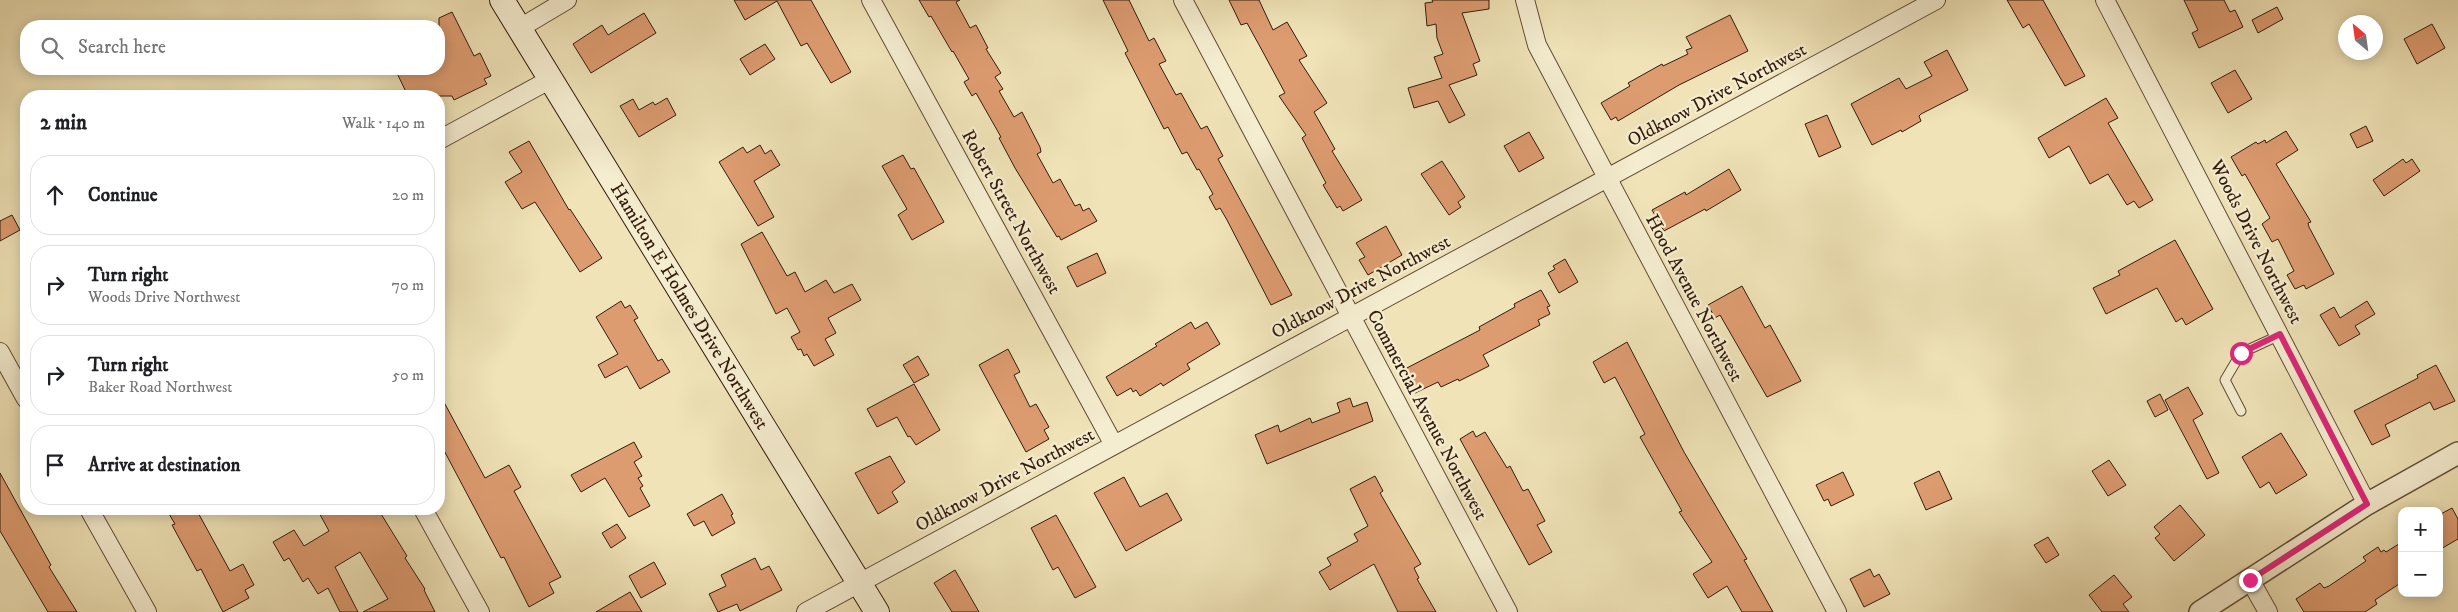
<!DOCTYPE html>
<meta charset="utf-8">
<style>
body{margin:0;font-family:"IM FELL DW Pica",serif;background:#f6f6f6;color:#202124}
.controls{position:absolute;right:15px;bottom:15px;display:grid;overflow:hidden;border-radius:10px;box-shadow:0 2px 12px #0003}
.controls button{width:45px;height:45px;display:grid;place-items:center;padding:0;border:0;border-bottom:1px solid #e0e0e0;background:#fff;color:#202124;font:25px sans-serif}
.compass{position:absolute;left:2338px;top:15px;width:45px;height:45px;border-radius:50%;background:#fff;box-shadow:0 2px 12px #0003;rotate:331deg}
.stop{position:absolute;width:15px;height:15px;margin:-11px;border:4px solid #db2777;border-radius:50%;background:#fff}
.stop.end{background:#db2777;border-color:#fff;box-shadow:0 1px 5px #0008}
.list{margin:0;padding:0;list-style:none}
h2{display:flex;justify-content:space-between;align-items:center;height:65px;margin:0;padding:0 20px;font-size:21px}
h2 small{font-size:16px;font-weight:400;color:#757577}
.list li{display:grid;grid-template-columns:32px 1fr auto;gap:15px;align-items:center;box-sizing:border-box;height:80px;margin:0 10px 10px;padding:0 10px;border:1px solid #e0e0e0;border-radius:20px}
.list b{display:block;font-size:19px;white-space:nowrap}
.list p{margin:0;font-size:16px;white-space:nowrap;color:#757577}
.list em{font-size:16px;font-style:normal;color:#757577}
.icon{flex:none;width:28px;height:28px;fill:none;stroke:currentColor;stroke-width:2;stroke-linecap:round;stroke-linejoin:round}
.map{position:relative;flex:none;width:2458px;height:612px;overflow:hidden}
.search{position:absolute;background:#fff;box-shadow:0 2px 12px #0003;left:20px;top:20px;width:425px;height:55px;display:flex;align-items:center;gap:12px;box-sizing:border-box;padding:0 18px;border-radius:20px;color:#757577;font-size:19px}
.panel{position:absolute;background:#fff;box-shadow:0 2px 12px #0003;left:20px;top:90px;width:425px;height:425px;border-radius:20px}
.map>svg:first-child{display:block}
.building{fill:#dd9c70;stroke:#331b0c}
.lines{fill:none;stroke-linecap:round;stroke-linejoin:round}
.service-casing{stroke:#624d37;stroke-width:11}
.minor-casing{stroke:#624d37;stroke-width:20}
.tertiary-casing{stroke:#624d37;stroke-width:24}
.secondary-casing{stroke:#331b0c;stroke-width:26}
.service{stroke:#f5edd0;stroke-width:9}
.minor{stroke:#f5edd0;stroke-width:18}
.tertiary{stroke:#f5edd0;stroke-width:21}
.secondary{stroke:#f5edd0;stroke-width:24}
.route{stroke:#db2777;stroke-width:6}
.labels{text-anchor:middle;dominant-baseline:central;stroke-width:4.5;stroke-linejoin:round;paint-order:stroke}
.street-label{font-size:19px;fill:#331b0c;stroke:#f5edd0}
</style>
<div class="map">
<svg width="2458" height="612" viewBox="0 0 2458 612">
<rect width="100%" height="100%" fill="#efe3b7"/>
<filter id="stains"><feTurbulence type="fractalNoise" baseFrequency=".004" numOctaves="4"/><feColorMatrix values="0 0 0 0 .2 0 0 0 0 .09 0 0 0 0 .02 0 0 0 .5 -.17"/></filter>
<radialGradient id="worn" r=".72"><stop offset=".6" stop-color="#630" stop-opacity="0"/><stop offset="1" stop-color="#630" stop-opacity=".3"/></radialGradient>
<path class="building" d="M734 0H811L851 72 831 83 807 43 801 46 777 1 745 20Z
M919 0H960L956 2 970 28 976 25 988 48 986 49 1001 73 995 77 1003 89 999 91 1014 117 1022 112 1040 147 1041 152 1037 154 1053 183 1060 179 1075 206 1080 204 1083 211 1089 208 1097 221 1061 240 1059 236 1057 237 1015 168 999 138 1001 137 976 93 972 96 964 82 969 79 953 51 952 52 931 16 929 17Z
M1103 0H1129L1149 41 1154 38 1166 61 1159 64 1176 95 1181 93 1201 129 1207 126 1223 156 1218 159 1292 295 1271 305 1227 220 1220 208 1216 210 1209 197 1213 194 1199 169 1197 170 1187 152 1182 154 1168 127 1164 129 1125 53 1128 51Z
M1229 0H1259L1273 30 1287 22 1307 56 1299 60 1327 103 1314 112 1335 149 1332 151 1362 200 1343 211 1340 206 1337 208 1323 185 1326 183 1302 138 1306 135 1279 96 1285 93 1264 54 1247 23 1241 25Z
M1432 0H1489V9L1462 13 1480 61 1473 64 1477 75 1449 85 1465 115 1449 123 1438 101 1414 108 1408 88 1442 78 1434 57 1443 54 1437 38 1436 24 1427 26 1425 3 1433 2Z
M2007 0H2043L2085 76 2065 86 2029 24 2023 28Z
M2184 0H2224L2230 12 2235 10 2243 27 2199 48 2192 33 2198 30Z
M2277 7 2283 19 2258 33 2252 20Z
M452 12 474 56 480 53 491 76 484 79 487 84 454 100 452 96H408L395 69H439V18Z
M644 13 656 33 591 73 573 44 602 25 608 35Z
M1730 15 1748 51 1679 85 1618 121 1616 117 1611 120 1601 103 1630 86 1628 83 1662 64 1663 66 1688 54 1686 50 1692 48 1686 37Z
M2432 24 2445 48 2417 64 2404 39Z
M765 44 775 59 750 75 740 59Z
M1947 50 1968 90 1921 114 1919 116 1921 121 1902 132 1901 130 1872 145 1851 104 1899 78 1906 89 1932 76 1924 62Z
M2235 70 2252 99 2228 113 2211 83Z
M667 98 676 115 639 137 620 106 633 99 639 110 653 102 655 105Z
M2106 98 2118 118 2108 123 2153 200 2139 208 2134 201 2127 205 2108 174 2090 184 2069 146 2049 158 2038 138Z
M1827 115 1841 147 1819 157 1805 124Z
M2366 126 2373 141 2357 148 2350 134Z
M2286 131 2298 150 2276 164 2311 222 2308 223 2309 227 2334 274 2306 289 2304 285 2295 289 2287 275 2294 271 2278 239 2272 242 2262 224 2270 218 2245 174 2242 176 2231 157 2256 142 2258 144 2265 140 2266 143Z
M1529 132 1544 158 1519 172 1504 146Z
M529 141 569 210 570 209 602 258 580 272 535 202 522 209 505 182 522 172 509 152Z
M760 145 765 154 771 150 780 165 754 181 774 217 758 226 719 162 743 147 747 153Z
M903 155 911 169 914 168 944 222 912 240 898 215 907 209 882 166Z
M2403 159 2406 163 2412 159 2420 171 2384 196 2373 180Z
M1442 161 1465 197 1458 202 1461 207 1449 215 1421 174Z
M1729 169 1741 190 1706 211 1705 209 1664 231 1652 210 1685 192 1686 195Z
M12 215 20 230 0 241V221Z
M1386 226 1402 255 1368 275 1359 260 1365 257 1356 243Z
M762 232 787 276 795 272 805 292 826 280 834 293 852 284 861 300 828 318 836 333 825 339 834 355 814 366 807 354 804 356 801 349 798 350 791 337 800 332 787 308 776 314 741 244Z
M2175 240 2213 309 2186 325 2182 318 2176 322 2157 288 2106 314 2093 288 2120 275 2118 271Z
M1097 253 1106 273 1077 287 1067 267Z
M1565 259 1578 282 1559 293 1548 273 1555 269 1553 266Z
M1742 286 1765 328 1770 325 1801 381 1767 397 1720 315 1715 318 1708 305Z
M1541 290 1550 306 1547 307 1550 314 1538 320 1540 325 1483 355 1489 366 1459 381 1458 379 1441 387 1438 382 1415 393 1403 370 1480 330 1479 327 1515 307 1514 304Z
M621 301 625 308 630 305 638 318 634 320 658 361 662 359 670 372 640 389 627 366 605 378 598 365 618 354 596 317Z
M2367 301 2375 314 2355 326 2360 334 2339 346 2320 315 2334 307 2340 318Z
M1191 322 1195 329 1207 322 1220 344 1187 364 1190 369 1163 386 1161 383 1140 396 1136 390 1133 392 1131 388 1117 396 1106 377 1157 346 1155 344Z
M1627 342 1684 452 1747 559 1744 560 1773 612H1742L1727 586 1708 598 1693 574 1712 562 1679 512 1682 511 1640 437 1645 434 1615 377 1604 383 1593 362Z
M1008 349 1020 372 1014 375 1030 407 1036 404 1049 427 1044 430 1049 439 1026 452 979 365Z
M918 356 929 375 914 383 903 365Z
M2436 365 2455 401 2434 410 2430 402 2385 425 2390 436 2372 445 2354 411 2418 378 2417 375Z
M914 384 940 430 916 445 910 436 908 437 897 417 877 427 867 409Z
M2188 387 2203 414 2193 420 2219 473 2207 479 2165 400Z
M439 393 485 478 509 465 521 487 514 491 561 577 549 583 554 593 529 607 504 557 501 558 439 441Z
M2160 394 2168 410 2155 417 2147 401Z
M1350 398 1353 407 1367 402 1373 421 1267 464 1255 435 1278 425 1280 432 1310 418 1312 423 1340 412 1337 403Z
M1473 431 1476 437 1485 432 1507 468 1510 466 1523 491 1528 489 1545 521 1537 525 1552 552 1529 565 1460 439Z
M2281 433 2307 475 2276 494 2269 482 2260 488 2242 457Z
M634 442 642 457 634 462 642 476 638 478 643 486 640 488 650 506 629 517 605 478 581 492 571 475Z
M890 456 905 482 892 492 898 502 878 514 855 473Z
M2109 460 2126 485 2108 496 2092 471Z
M1939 471 1952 499 1926 510 1914 483Z
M1843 472 1854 495 1831 506 1828 499 1824 501 1816 485Z
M0 473 51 565 49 567 77 612H48L6 541 0 531Z
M1375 476 1383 491 1380 493 1421 564 1414 568 1419 578 1417 579 1436 612H1398L1374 564 1330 590 1319 572 1331 565 1327 558 1358 541 1354 534 1368 526 1350 489Z
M1124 477 1140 507 1167 493 1182 520 1126 551 1094 493Z
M722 494 733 514 731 515 735 523 712 536 704 521 694 526 687 514Z
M2180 505 2205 535 2174 561 2155 538 2160 534 2154 527Z
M2452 508 2458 519V539L2439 550V515Z
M166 509H196L230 571 243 564 254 585 245 590 249 598 223 612 201 569 197 571 172 525 175 524Z
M317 509H378L407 556 405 558 425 589 424 590 435 612H363L388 599 360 552 335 567 358 612H340L328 588 318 594 308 578 303 582 289 558 284 561 273 542 294 530 304 546 329 531Z
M1056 515 1096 587 1075 598 1058 567 1053 570 1031 528Z
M617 524 626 538 611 548 602 533Z
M2048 537 2059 555 2046 563 2034 545Z
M2402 542V582L2375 600 2377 604 2365 612H2304L2296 599 2320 583 2324 588 2329 586 2366 561 2363 557 2378 547 2381 552 2384 550 2386 552Z
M755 558 761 570 769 566 782 590 740 611 737 604 718 612 709 594 726 586 721 575Z
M654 562 666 584 641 598 629 576Z
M1870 569 1874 577 1879 574 1890 594 1864 607 1850 579Z
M955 570 979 612H952L934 583Z
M2114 575 2132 597 2123 604 2129 612H2102L2089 595Z
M630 592 642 612H596Z"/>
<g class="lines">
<defs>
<path id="service" d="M2241 411 2225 380 2241 353 2280 335"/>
<path id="minor" d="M871 0 1114 445
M1183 0 1508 612
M1525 0 1537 45 1837 612
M2105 0 2367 504
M520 28 567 0
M439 140 551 79
M0 352 26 399
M89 509 147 612
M423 509 480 612
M2250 580 2268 612
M806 612 1936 0"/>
<path id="tertiary" d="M2200 612 2367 504 2458 453"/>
<g id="secondary">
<path id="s1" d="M502 0 877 612"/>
</g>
</defs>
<use href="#service" class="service-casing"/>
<use href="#minor" class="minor-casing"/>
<use href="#tertiary" class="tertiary-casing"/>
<use href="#secondary" class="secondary-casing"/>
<use href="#service" class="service"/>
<use href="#minor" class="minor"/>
<use href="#tertiary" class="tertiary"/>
<use href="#secondary" class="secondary"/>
</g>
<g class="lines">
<path class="route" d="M2241 353 2280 334 2367 504 2250 580"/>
</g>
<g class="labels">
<g class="street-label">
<text transform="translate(1717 95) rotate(-28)">Oldknow Drive Northwest</text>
<text transform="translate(1011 212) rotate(61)">Robert Street Northwest</text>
<text transform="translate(2256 242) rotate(63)">Woods Drive Northwest</text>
<text transform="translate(1361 287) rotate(-28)">Oldknow Drive Northwest</text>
<text transform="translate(1694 298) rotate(62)">Hood Avenue Northwest</text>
<text stroke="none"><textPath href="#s1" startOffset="359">Hamilton E Holmes Drive Northwest</textPath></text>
<text transform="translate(1427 415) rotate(62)">Commercial Avenue Northwest</text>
<text transform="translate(1005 480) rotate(-28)">Oldknow Drive Northwest</text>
</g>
</g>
<rect width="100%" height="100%" filter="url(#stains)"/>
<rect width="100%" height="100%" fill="url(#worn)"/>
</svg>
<div class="controls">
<button>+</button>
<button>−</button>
</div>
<svg class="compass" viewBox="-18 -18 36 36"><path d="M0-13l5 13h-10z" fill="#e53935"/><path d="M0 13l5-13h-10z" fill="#757577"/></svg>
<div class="stop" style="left:2241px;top:353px"></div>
<div class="stop end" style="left:2250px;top:580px"></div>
<div class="search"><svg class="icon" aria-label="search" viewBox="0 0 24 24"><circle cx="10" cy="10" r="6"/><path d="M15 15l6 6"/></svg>Search here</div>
<section class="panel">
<h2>2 min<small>Walk · 140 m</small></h2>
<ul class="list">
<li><svg class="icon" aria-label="ahead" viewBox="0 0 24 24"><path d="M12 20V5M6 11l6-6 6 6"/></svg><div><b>Continue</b></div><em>20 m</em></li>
<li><svg class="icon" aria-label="right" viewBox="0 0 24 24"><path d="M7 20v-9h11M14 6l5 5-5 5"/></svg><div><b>Turn right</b><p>Woods Drive Northwest</p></div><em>70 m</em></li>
<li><svg class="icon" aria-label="right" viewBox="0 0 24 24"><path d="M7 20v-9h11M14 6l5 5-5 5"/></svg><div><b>Turn right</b><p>Baker Road Northwest</p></div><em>50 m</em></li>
<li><svg class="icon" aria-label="arrive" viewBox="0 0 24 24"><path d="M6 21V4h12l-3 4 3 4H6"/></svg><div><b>Arrive at destination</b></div></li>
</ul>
</section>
</div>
